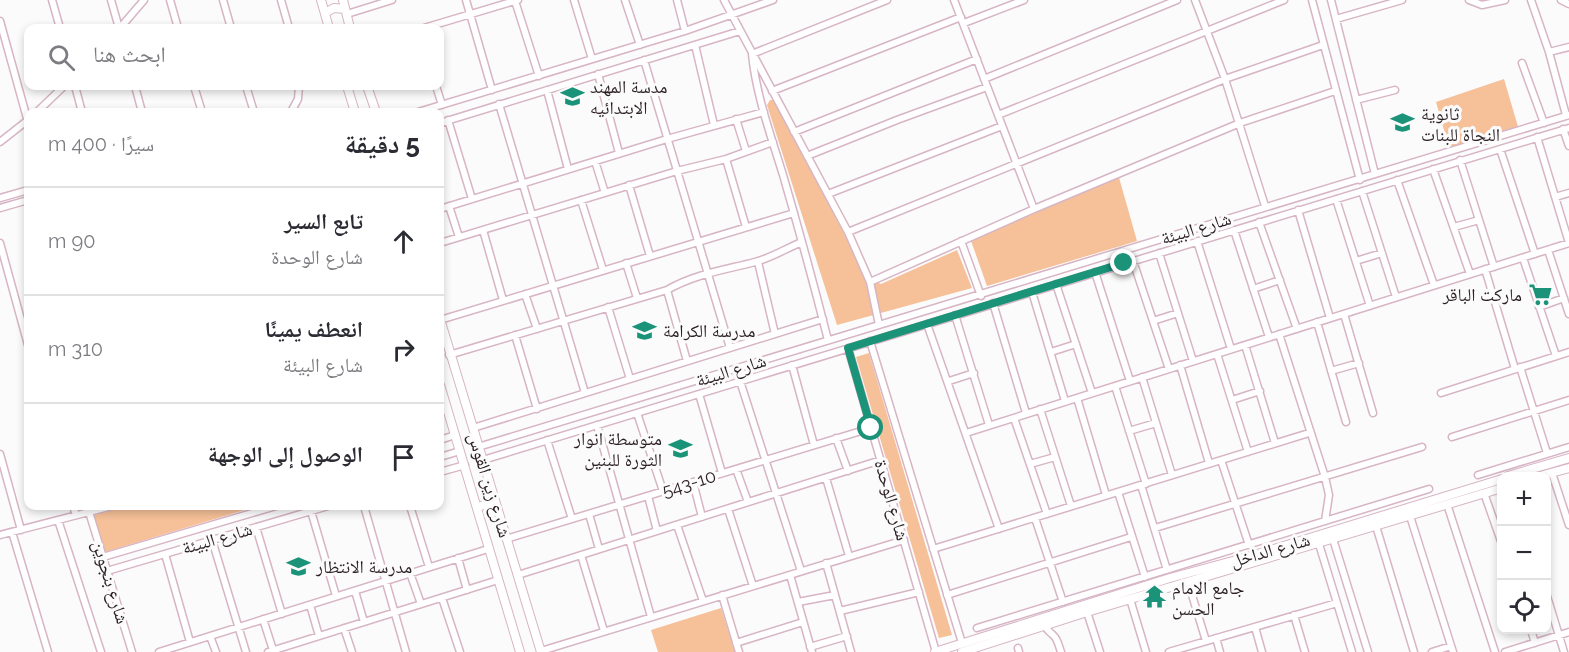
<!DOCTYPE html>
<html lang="ar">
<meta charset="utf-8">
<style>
body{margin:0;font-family:Raleway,"Noto Naskh Arabic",sans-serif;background:#f7f7f7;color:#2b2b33;direction:rtl}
.controls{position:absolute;right:18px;bottom:18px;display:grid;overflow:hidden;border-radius:12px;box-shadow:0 3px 9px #0003}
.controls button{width:54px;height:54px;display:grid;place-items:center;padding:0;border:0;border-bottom:2px solid #e1e1e2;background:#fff;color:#2b2b33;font:30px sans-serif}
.stop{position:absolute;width:18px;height:18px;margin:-14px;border:4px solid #1b9379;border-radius:50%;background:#fff}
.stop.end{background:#1b9379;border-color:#fff;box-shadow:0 2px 6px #0008}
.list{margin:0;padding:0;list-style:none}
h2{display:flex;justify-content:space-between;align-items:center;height:78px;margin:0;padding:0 24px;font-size:26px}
h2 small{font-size:20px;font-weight:400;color:#7c7c81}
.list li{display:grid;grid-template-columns:39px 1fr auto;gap:18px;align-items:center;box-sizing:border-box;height:108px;padding:0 24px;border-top:2px solid #e1e1e2}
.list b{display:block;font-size:22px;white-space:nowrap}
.list p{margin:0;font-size:20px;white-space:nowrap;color:#7c7c81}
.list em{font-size:20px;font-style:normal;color:#7c7c81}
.icon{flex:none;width:33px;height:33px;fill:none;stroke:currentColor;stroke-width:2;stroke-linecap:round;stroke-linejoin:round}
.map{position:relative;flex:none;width:1569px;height:652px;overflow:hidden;direction:ltr}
.search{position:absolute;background:#fff;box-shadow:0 3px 9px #0003;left:24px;top:24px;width:420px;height:66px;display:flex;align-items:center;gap:15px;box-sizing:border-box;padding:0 21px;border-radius:12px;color:#7c7c81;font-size:22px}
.panel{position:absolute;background:#fff;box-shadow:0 3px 9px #0003;left:24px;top:108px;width:420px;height:402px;border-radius:12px;direction:rtl}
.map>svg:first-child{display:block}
.green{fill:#f6c098}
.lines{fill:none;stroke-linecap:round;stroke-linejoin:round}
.minor-casing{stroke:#d7b5c5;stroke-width:9}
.major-casing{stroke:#d7b5c5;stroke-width:10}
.minor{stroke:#fff;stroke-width:6}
.major{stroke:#fff;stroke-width:8}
.route{stroke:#1b9379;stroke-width:8}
.labels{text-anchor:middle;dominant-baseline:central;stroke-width:6;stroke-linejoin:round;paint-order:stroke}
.poi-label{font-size:18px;fill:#2b1f25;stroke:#fbfbfb;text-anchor:start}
.street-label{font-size:18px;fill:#2b1f25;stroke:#fbfbfb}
</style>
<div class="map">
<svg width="1569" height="652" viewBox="0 0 1569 652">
<rect width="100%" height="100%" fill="#fbfbfb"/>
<path class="green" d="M1504 79 1519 130 1450 151 1436 102Z
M770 100H774L868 279 881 284 957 250 972 288 837 325 767 105Z
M1118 174 1137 241 987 286 970 238Z
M869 353 952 635 939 638 856 357Z
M128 506H258L105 552 94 515Z
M721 608 735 652H658L651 630Z"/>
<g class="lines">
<defs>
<path id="minor" d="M52 0 60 28
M111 0 119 28
M170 0 178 28
M223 0 231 28
M281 0 289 28
M466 0 492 90
M574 0 592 59
M625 0 640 45
M677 0 685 31
M724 0 848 232 870 282 1034 209 1240 123 1335 91
M954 0 1034 209
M1195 0 1225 79 1265 206
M1312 0 1360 180
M1331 0 1375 174
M1469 0 1482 5 1505 0
M1531 0 1549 52 1566 115
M1561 0 1569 4
M515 1 539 76
M347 14 392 0
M1336 19 1402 0
M0 21 28 122
M964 23 1024 0
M120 28 144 0
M424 28 518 0
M695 45 714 125
M1549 52 1569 47
M644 60 730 348
M1522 63 1544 123
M598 74 619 153
M984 79 1177 0
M75 86 82 112
M135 86 142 112
M194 86 202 112
M246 86 254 112
M436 86 442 105
M547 90 568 169
M772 91 961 17
M1356 100 1395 90
M499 104 585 393
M37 112 64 86
M291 112 298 99 299 86
M418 112 685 31 773 0
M998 115 1284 0
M736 119 746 151
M448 120 472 199
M440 123 740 31
M1563 129 1569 146
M794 132 977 59
M0 142 28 120
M1500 149 1535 254
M807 156 897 120 987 87
M726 159 746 227
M1460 160 1494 267
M595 161 605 193
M1433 169 1470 274
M1397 180 1434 285
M629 185 650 256
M1362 191 1396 297
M828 194 1002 126
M1555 197 1569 193
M0 198 28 190
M1336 199 1370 306
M581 200 603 270
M449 206 459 237
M0 208 28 200
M440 209 667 139 764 112
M1298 210 1330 318
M1259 222 1297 329
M1454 227 1479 220
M483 230 503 300
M1234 230 1269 337
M848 232 1225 79 1323 45
M961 241 981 296
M1197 241 1231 349
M0 243 28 345
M440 243 677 171 726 159 773 142
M1548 250 1569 314
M1159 253 1193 361
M1523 258 1556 356
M1133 261 1169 369
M1356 261 1382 253
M758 262 775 334
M626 263 637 298
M1485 269 1515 369
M1095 272 1130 381
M870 282 879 325
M1056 284 1092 393
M1253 289 1280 280
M667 290 687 361
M1032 292 1065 401
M525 294 537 329
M993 303 1026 413
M608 307 630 379
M1539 307 1564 298
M1344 314 1373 413
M955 315 989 425
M440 320 794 213
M1153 321 1178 313
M1317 322 1346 422
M927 324 999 529
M1279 334 1325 477 1329 495 1325 521
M515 335 537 409
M828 340C814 285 799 230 783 175 771 136 756 95 752 54L887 0
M870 341 962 643
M1245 345 1275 443
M848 348 936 652
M1051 352 1076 344
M1217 354 1248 452
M449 355 667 290C695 274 724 270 755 262 771 258 787 248 802 242
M792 365 814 445
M1180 365 1209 463
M1520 367 1547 453
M1331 371 1359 363
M1142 377 1172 475
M740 381 801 571
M949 381 974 373
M1115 386 1146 484
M1441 393 1569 352
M699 394 722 473
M1077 398 1106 495
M1232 400 1260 391
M1040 409 1071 506
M637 413 663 491
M1014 418 1047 514
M597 425 651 617
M473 428 823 319
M1129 431 1156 423
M966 433 1569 243 1537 137
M1452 437 1569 400
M836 438 848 471
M440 440 455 435
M547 440 572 519
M478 447C842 336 1206 227 1569 115
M0 454 21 530
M440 457 460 451
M483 460 1569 128
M1221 460 1249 545
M1030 464 1055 457
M736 469 748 502
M440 472 465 465
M1552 473 1569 525
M1478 475 1569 447
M826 478 849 556
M693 482 702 517
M1141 485 1167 570
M1118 492 1145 577
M1484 493 1502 544
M648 496 657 531
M1447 504 1495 652
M73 506 76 515
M364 506 406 652
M410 506 429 567
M728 509 753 586
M311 511 336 596
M89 512 132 652
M589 514 599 549
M1410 516 1453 652
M1035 518 1063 602
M58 520 101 652
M677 525 703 601
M1376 526 1414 652
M256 527 282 614
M1155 528 1422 447
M12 532 48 652
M0 535 112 506
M506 539 871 428
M1333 539 1368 652
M212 540 246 652
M1319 544 1352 652
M933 549 1309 433
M165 554 190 642
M581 555 604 631
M103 557 276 506
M458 558 467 590
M826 563 851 652
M107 571 328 506
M410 573 421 604
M518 575 881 460
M790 575 812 652
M355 591 364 622
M1546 593 1564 652
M722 595 739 652
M947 595 1131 537
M1192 595 1206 641
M442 598 460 652
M1130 599 1146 652
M798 602 835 595
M310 605 319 636
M840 611 919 592
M1087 612 1100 652
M1294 615 1305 652
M263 619 273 650
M1045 625C1047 631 1049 631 1053 635 1058 639 1059 647 1061 652
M1255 627 1262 652
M344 628 352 652
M977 628 1429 489
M1531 630 1535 643
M210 636 216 652
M1216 638 1220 652
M736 643 803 622
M810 647 847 636
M1018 648 1019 652
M541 651 904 540
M159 652 488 549
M268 652 498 580
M1169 652 1337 603
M1432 652 1451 646
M1505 652 1569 632"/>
<path id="major" d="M321 0 329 28
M343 0 350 28
M325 13 334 8 345 9
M347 86 355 112
M367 86 376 112
M440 319 541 652
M440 385 520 652
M1508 476 1569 458
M1540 476 1569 468
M477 507 495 502
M935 652 1170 578 1251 556 1502 479
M962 652 1087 612 1502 488"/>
</defs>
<use href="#minor" class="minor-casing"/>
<use href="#major" class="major-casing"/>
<use href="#minor" class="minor"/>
<use href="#major" class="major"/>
</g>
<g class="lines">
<path class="route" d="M871 428 848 348 1124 263"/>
</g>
<defs>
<symbol id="school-bare" viewBox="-9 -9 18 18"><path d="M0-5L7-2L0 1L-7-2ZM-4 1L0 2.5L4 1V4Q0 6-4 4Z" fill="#1b9379" stroke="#fbfbfb" stroke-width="2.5" paint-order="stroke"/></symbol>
<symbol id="supermarket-bare" viewBox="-9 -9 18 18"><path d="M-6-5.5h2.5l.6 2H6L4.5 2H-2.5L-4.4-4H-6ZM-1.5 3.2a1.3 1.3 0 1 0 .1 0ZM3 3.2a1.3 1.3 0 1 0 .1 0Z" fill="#1b9379" stroke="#fbfbfb" stroke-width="2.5" paint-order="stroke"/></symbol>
<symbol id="temple-bare" viewBox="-9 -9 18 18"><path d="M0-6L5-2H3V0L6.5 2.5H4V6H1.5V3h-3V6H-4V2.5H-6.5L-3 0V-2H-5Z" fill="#1b9379" stroke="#fbfbfb" stroke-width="2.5" paint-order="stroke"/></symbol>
</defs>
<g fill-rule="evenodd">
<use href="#school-bare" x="556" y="80" width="33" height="33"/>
<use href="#school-bare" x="1386" y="106" width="33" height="33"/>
<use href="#supermarket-bare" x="1524" y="278" width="33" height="33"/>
<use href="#school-bare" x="628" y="314" width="33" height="33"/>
<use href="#school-bare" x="664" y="432" width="33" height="33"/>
<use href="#school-bare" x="282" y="550" width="33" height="33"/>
<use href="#temple-bare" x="1138" y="580" width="33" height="33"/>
</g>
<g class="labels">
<g class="poi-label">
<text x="590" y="86">مدسة المهند<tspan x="590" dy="21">الابتدائيه</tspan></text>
<text x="1421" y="113">ثانوية<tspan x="1421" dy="21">النجاة للبنات</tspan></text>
<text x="1522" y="294" text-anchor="end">ماركت الباقر</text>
<text x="663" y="330">مدرسة الكرامة</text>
<text x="662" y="438" text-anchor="end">متوسطة انوار<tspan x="662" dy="21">الثورة للبنين</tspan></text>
<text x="316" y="566">مدرسة الانتظار</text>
<text x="1172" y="587">جامع الامام<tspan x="1172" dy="21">الحسن</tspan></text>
</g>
<g class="street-label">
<text transform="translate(1196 228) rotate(-17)">شارع البيئة</text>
<text transform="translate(731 370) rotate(-17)">شارع البيئة</text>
<text transform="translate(689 483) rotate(-17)">543-10</text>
<text transform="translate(490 485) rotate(73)">شارع زين القوس</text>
<text transform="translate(892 500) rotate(74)">شارع الوحدة</text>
<text transform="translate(217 538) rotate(-16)">شارع البيئة</text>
<text transform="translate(1270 550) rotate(-16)">شارع الداخل</text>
<text transform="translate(111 582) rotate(73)">شارع بنجوين</text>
</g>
</g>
</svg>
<div class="controls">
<button>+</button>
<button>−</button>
<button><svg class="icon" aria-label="locate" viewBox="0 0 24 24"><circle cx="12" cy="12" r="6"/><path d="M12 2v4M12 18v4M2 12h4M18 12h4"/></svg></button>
</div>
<div class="stop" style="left:871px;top:428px"></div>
<div class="stop end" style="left:1124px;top:263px"></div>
<div class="search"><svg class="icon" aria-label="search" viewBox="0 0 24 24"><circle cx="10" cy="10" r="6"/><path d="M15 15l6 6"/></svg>ابحث هنا</div>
<section class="panel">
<h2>5 دقيقة<small>سيرًا · 400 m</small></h2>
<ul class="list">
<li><svg class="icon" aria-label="ahead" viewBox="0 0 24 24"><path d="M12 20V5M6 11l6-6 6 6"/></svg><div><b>تابع السير</b><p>شارع الوحدة</p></div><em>90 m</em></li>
<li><svg class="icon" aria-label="right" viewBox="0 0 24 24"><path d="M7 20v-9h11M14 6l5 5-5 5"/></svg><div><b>انعطف يمينًا</b><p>شارع البيئة</p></div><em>310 m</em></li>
<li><svg class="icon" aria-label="arrive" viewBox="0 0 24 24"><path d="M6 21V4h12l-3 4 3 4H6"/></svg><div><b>الوصول إلى الوجهة</b></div></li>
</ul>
</section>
</div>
